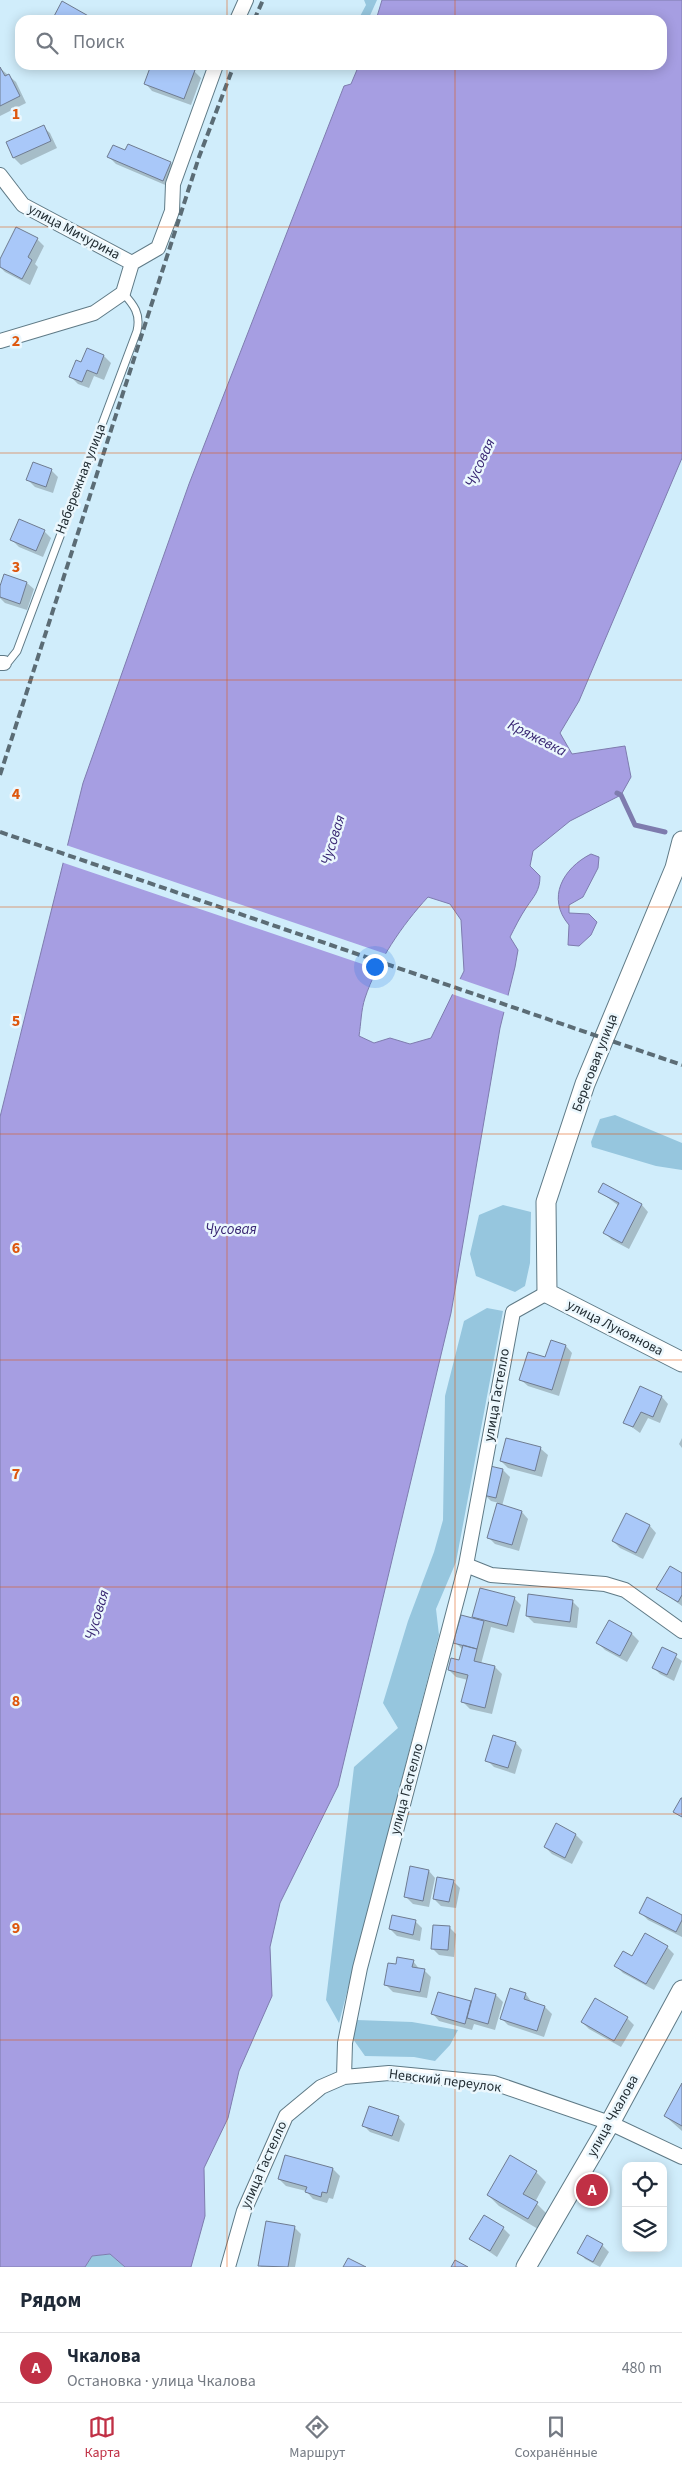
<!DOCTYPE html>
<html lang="ru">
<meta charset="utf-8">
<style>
body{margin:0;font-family:"Source Sans 3",sans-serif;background:#f6f6f7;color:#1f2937}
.controls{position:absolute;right:15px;bottom:15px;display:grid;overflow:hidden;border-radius:10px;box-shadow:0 2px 12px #0003}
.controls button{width:45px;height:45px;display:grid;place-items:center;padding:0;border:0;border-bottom:1px solid #e0e1e3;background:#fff;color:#1f2937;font:25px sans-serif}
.you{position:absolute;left:374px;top:966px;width:18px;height:18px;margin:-12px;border:4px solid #fff;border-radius:50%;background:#1a73e8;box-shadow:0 0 0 8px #1a73e833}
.badge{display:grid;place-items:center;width:32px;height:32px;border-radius:50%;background:#c03045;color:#fff;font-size:16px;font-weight:700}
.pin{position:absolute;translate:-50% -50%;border:2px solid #fff;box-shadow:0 1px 5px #0006}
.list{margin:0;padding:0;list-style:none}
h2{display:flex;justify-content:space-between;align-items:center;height:65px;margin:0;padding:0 20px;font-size:21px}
h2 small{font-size:16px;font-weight:400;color:#747a83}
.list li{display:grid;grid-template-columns:32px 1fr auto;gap:15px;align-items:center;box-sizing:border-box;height:70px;padding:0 20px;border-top:1px solid #e0e1e3}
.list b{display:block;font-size:19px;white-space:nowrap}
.list p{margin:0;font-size:16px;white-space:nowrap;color:#747a83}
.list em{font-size:16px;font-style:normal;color:#747a83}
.icon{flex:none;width:28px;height:28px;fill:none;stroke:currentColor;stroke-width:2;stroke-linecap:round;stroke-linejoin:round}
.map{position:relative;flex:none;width:682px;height:2267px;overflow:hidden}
.search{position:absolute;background:#fff;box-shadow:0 2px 12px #0003;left:15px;right:15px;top:15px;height:55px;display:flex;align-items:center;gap:12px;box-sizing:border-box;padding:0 18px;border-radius:15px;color:#747a83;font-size:19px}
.sheet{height:135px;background:#fff}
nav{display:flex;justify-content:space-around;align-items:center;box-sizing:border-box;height:70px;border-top:1px solid #e0e1e3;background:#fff;font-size:14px;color:#747a83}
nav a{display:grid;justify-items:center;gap:2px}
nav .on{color:#c03045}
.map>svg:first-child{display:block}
.green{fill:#96c6de}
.water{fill:#a69ee2;stroke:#7e7cae;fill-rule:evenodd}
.pier{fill:#d0edfb}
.shadow{fill:#0003}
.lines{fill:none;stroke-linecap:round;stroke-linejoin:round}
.stream{stroke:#7e7cae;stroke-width:5}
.building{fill:#a9c8f9;stroke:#6f7c91}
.lane-casing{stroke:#5f7a86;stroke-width:9}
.street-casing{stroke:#5f7a86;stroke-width:16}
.secondary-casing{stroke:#5f7a86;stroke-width:21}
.lane{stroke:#fff;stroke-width:7}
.street{stroke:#fff;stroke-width:14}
.secondary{stroke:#fff;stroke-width:19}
.rail{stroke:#5b6c75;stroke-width:4;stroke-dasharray:8 4;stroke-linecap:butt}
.grid{fill:none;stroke:#de570e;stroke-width:1;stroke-opacity:0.55}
.labels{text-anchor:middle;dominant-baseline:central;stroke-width:5;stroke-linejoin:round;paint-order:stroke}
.street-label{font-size:14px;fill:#222d33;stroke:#ebf7fd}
.water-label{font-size:15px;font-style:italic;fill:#382673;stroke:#ebf7fd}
.grid-label{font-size:16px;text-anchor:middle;font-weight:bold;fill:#de570e;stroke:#ebf7fd;stroke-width:5;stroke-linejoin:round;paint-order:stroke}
</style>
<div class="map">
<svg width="682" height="2267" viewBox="0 0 682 2267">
<rect width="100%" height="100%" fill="#d0edfb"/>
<path class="green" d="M364 0H377L368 20H358L366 5Z
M615 1115 682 1143V1170L656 1166 592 1147 591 1142 600 1119Z
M503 1205 531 1212 530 1263 525 1286 515 1292 476 1276 470 1254 479 1215Z
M487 1308 503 1311 456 1562 436 1609 439 1635 339 2023 326 2000 354 1767 398 1728 383 1703 408 1621 434 1552 443 1520 445 1396 464 1321Z
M357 2020 412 2022 458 2030 450 2045 435 2061 414 2057 365 2056 353 2039Z
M110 2254 125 2267H85L92 2256Z"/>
<path class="water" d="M382 0H682V458L579 701 560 733 572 754 625 746 631 777 621 795 570 821 533 851 530 866 540 876C540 891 534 896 526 908 520 917 515 927 510 937L518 950 515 967 500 1028 451 1313 338 1786 280 1903 270 1947 272 1996 239 2071 228 2118 204 2168 205 2216 191 2267H125L110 2254 92 2256 85 2267H0V1117L83 783 189 484 344 86 351 84 359 65H662V20H376ZM428 897 450 904 461 920 464 971 431 1038 410 1044 390 1038 374 1043 359 1036C361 1024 361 1010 365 998 377 962 402 925 428 897Z
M591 854 599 857 598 868 583 897 569 905V913L589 914 597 922 591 935 579 946 568 945 569 925C546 898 563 868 591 854Z"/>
<path class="pier" d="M66 845 389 955 380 970 61 862Z
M457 978 512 997 507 1013 449 993Z"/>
<path class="shadow" d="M152 65H177L194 71 201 78 191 105 152 91 146 84Z
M0 68 16 82 26 103 0 116Z
M43 127 50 133 57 148 21 165 14 158 7 143Z
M126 152 171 163 177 170 170 187 116 164 109 157Z
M37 239 44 246 35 264 38 267 30 285 5 272 0 267V262Z
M88 350 104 356 111 363 104 380 94 376 89 388 78 384 71 377 82 364Z
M51 470 58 477 53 493 35 487 28 480Z
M44 531 51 538 43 557 19 547 12 540Z
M27 583 34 589 27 610 5 603 0 598V590Z
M604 1185 642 1205 648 1212 629 1249 612 1240 605 1233 619 1206 600 1192Z
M566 1346 572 1353 559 1396 528 1386 521 1380Z
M641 1388 662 1397 668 1404 660 1423 648 1418 640 1433 625 1422Z
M682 1438V1448L679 1444Z
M507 1439 541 1449 548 1455 542 1477 508 1468 501 1461Z
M503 1470 510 1477 502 1506 522 1512 528 1519 519 1551 495 1544 488 1537 499 1503 491 1501 484 1494Z
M626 1515 650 1526 656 1533 643 1559 620 1548 613 1541Z
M682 1574V1606L658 1589Z
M481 1589 514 1598 521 1605 514 1633 491 1627 481 1664 495 1667 502 1674 492 1714 470 1709 463 1702 468 1680 456 1677 449 1670 460 1662 463 1650 455 1642 473 1619Z
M572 1601 579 1608 577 1628 534 1623 527 1616Z
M609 1622 632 1634 639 1641 627 1662 605 1650 598 1643Z
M663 1648 682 1661 674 1681 660 1674 653 1667Z
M516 1743 522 1750 515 1774 494 1767 487 1760Z
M556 1825 576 1835 583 1842 572 1864 552 1854 545 1847Z
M429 1871 435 1878 429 1907 413 1904 406 1897Z
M453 1881 460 1888 456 1908 441 1906 434 1899Z
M641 1913 682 1916V1937L648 1920Z
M416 1922 422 1928 420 1941 397 1936 390 1929Z
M449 1927 456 1934 454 1957 439 1955 432 1948Z
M667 1947 674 1954 654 1990 623 1973 616 1966 633 1957Z
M413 1961 420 1970H424L431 1977 427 1998 393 1992 386 1985 397 1966Z
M476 1989 496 1995 503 2002 495 2030 474 2024 472 2030 439 2021 433 2014 439 1993 472 2003Z
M510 1989 526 1994 532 2003 545 2007 552 2014 544 2037 508 2025 501 2018Z
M627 2018 634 2025 621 2047 589 2029 582 2022Z
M682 2086V2131L665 2116Z
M398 2117 405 2124 399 2142 370 2132 363 2125Z
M333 2169 340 2176 333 2199 329 2198 327 2203 313 2199 306 2191 286 2186 279 2179Z
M536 2172 546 2182 535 2202 547 2214 538 2229 499 2206 488 2195Z
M294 2227 301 2234 295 2267H261L259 2265Z
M503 2228 510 2235 497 2257 471 2239Z
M602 2245 609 2252 600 2267 585 2259 579 2252Z"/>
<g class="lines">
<path class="stream" d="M617 793 621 795 635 825 665 832"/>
</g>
<path class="building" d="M62 1 92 18 91 20H52Z
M151 65H181L195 70 184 99 144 84Z
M0 67 5 76 9 74 20 96 0 106Z
M44 125 51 141 13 158 6 142Z
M128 144 171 162 163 181 107 157 113 145 125 150Z
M16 227 38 238 28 257 32 260 22 279 0 267V259Z
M87 348 104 355 97 374 87 370 82 382 69 377 76 360 81 362Z
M33 462 52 469 46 487 26 480Z
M19 519 45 530 36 551 10 540Z
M4 574 27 582 20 604 0 597V586Z
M603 1183 642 1204 622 1243 603 1233 619 1203 598 1192Z
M551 1340 566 1345 552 1390 519 1380 528 1352 545 1357Z
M640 1386 662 1396 653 1417 641 1412 633 1427 623 1423Z
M506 1438 541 1447 535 1471 500 1461Z
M490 1466 503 1469 496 1498 483 1495Z
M497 1503 522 1511 512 1545 487 1538Z
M626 1513 650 1525 636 1553 612 1541Z
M670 1566 682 1573V1595L678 1602 656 1589Z
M480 1588 515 1597 507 1626 472 1617Z
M528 1594 573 1600 570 1622 526 1616Z
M461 1615 484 1621 477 1649 453 1643Z
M609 1620 632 1633 620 1656 596 1643Z
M463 1645 477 1649 474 1661 495 1666 485 1708 461 1702 468 1675 448 1670 451 1658 459 1660Z
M662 1647 677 1654 667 1675 652 1668Z
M493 1735 516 1742 508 1768 485 1761Z
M681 1798H682V1817L673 1812Z
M556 1823 576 1834 565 1858 544 1847Z
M410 1866 429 1870 423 1901 404 1897Z
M437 1877 454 1880 449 1902 433 1899Z
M647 1897 682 1915V1920L676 1932 639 1913Z
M392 1915 416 1920 413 1935 389 1929Z
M433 1925 450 1926 448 1950 431 1949Z
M645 1933 668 1946 646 1984 614 1966 623 1951 632 1956Z
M397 1957 414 1960 412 1967 425 1969 420 1992 384 1985 388 1963 396 1964Z
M475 1988 496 1994 488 2024 467 2018Z
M510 1988 526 1993 524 1999 545 2006 537 2031 500 2019Z
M438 1992 471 2001 465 2024 431 2014Z
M595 1998 628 2017 614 2041 581 2022Z
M682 2083V2126L664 2116Z
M369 2106 399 2116 392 2136 362 2126Z
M285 2155 333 2168 327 2193 322 2192 321 2197 305 2192 307 2187 278 2179Z
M510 2155 537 2171 523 2194 538 2202 528 2219 487 2195Z
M484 2215 504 2227 490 2251 469 2239Z
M266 2221 295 2226 288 2267 258 2266Z
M587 2235 603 2244 593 2262 577 2253Z
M348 2258 366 2267H343Z
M455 2260 468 2267H451Z"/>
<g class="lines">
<defs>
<path id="lane" d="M4 663 9 661 17 651 137 331C141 314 134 305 123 293"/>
<path id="street" d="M237 20 246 0
M0 175 23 205 132 263
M0 341 94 313 123 293 132 263 158 248 172 211 173 184 216 65
M0 663H4
M466 1565 491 1575 605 1584 625 1590 682 1631
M344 2077 389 2073 494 2083 610 2123 682 2157
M228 2267 244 2211 286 2116 321 2087 344 2077 345 2043 360 1968 466 1565 513 1312 547 1293"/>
<path id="secondary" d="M682 841 675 868 585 1084 546 1202 547 1293 682 1362
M526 2267 610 2123 682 1990"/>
</defs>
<use href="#lane" class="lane-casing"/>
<use href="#street" class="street-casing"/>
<use href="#secondary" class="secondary-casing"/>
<use href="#lane" class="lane"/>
<use href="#street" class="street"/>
<use href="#secondary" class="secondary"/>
<path class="rail" d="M254 20 263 0
M0 775 199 157 234 65
M0 832 682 1065"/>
</g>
<path class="grid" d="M227 0V20M455 0V20M227 65V2267M455 65V2267M0 227H682M0 453H682M0 680H682M0 907H682M0 1134H682M0 1360H682M0 1587H682M0 1814H682M0 2040H682"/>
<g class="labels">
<g class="street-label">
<text transform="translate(74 232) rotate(28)">улица Мичурина</text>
<text transform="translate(81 479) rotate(-69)">Набережная улица</text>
<text transform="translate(595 1063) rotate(-69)">Береговая улица</text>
<text transform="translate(615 1328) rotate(27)">улица Лукоянова</text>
<text transform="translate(497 1395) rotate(-80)">улица Гастелло</text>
<text transform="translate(407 1789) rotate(-75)">улица Гастелло</text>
<text transform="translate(445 2081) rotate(7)">Невский переулок</text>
<text transform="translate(613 2116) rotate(-61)">улица Чкалова</text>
<text transform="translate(264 2165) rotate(-66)">улица Гастелло</text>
</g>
<g class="water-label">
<text transform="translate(480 463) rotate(-65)">Чусовая</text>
<text transform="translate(537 738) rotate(27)">Кряжевка</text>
<text transform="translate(333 840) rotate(-73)">Чусовая</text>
<text x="231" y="1229">Чусовая</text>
<text transform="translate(97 1615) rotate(-73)">Чусовая</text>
</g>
</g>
<g class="grid-label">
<text x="16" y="119">1</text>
<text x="16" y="346">2</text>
<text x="16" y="572">3</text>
<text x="16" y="799">4</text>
<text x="16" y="1026">5</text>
<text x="16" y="1253">6</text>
<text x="16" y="1479">7</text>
<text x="16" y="1706">8</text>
<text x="16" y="1933">9</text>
</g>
</svg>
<div class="controls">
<button><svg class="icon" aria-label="locate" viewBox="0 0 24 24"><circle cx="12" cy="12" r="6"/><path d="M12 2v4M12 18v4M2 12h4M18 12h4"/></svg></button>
<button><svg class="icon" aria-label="layers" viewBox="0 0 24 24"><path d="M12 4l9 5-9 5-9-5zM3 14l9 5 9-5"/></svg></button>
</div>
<div class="you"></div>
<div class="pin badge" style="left:592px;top:2190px">A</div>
<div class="search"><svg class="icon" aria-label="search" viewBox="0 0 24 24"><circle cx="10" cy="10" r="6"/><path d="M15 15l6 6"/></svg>Поиск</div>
</div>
<section class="sheet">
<h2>Рядом<small></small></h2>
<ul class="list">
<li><span class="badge">A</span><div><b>Чкалова</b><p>Остановка · улица Чкалова</p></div><em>480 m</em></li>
</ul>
</section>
<nav>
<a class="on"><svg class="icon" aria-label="map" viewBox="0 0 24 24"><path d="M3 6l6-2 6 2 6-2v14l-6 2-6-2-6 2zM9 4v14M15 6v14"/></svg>Карта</a>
<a><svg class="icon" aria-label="directions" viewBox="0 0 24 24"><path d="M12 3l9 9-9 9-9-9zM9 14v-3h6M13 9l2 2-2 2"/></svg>Маршрут</a>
<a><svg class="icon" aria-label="saved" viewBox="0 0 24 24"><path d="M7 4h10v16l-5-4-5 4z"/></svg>Сохранённые</a>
</nav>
